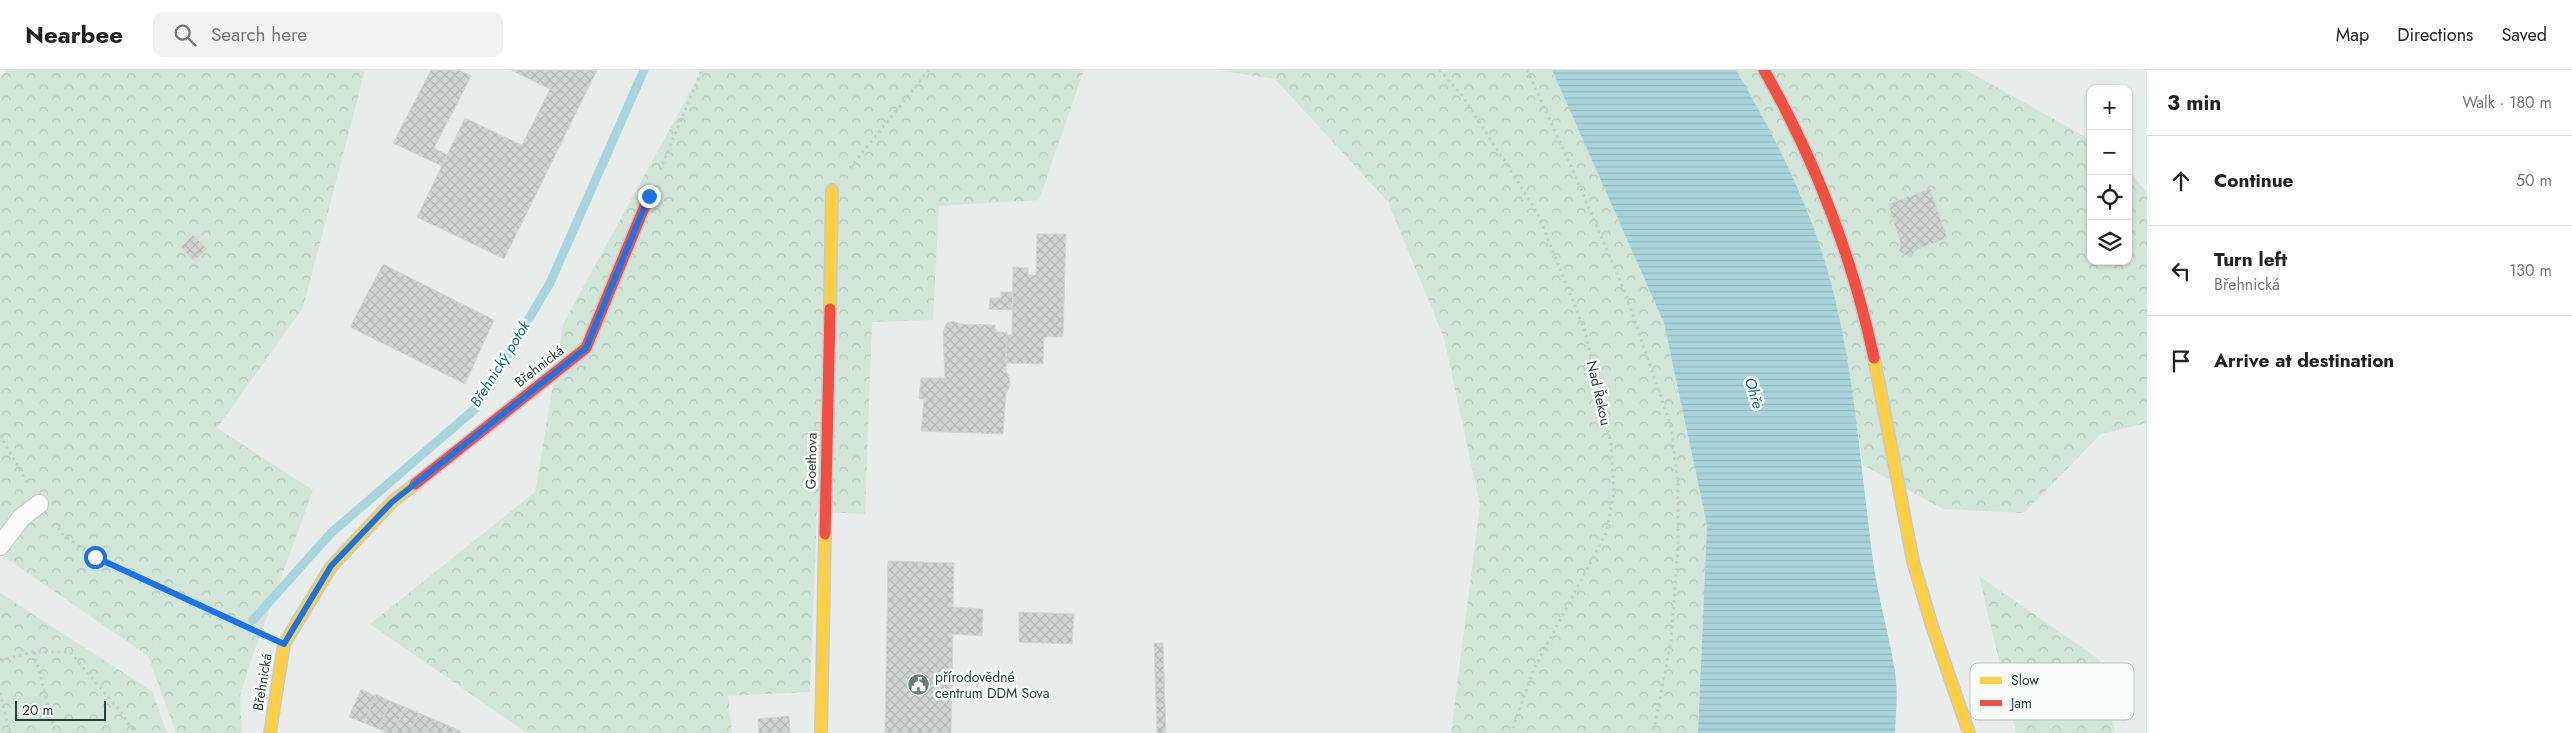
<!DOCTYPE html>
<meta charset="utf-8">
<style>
body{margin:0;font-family:Jost,sans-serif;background:#f2f2f2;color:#222}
.controls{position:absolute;right:15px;top:15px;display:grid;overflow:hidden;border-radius:10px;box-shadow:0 1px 4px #0004}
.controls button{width:45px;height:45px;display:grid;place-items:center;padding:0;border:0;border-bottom:1px solid #e0e0e0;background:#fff;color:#222;font:25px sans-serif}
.scale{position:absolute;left:15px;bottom:12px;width:91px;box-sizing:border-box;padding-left:5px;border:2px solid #24423a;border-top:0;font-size:14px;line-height:18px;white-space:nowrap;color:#24423a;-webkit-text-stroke:4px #f7fbf9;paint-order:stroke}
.stop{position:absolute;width:15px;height:15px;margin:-11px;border:4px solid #1a73e8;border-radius:50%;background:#fff}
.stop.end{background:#1a73e8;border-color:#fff;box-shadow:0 1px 5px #0008}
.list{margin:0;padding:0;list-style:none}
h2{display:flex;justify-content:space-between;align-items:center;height:65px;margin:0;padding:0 20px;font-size:21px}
h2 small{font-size:16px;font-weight:400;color:#767676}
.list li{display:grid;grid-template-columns:32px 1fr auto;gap:15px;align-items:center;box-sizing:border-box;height:90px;padding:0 20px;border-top:1px solid #e0e0e0}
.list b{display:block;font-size:19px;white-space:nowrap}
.list p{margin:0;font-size:16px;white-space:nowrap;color:#767676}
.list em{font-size:16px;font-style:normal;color:#767676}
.icon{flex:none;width:28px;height:28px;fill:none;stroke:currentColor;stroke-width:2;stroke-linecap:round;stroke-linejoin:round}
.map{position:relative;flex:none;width:2147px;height:663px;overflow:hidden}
header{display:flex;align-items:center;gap:30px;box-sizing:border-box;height:70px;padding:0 25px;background:#fff;border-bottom:1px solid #e0e0e0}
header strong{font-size:24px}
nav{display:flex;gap:28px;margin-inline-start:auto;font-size:18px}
.search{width:350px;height:45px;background:#f2f2f2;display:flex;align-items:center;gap:12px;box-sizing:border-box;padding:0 18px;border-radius:10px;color:#767676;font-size:19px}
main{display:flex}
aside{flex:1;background:#fff}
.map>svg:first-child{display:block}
.forest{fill:url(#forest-crowns)}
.water{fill:url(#water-rules)}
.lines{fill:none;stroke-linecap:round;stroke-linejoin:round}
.stream{stroke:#a9d4db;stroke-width:9}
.building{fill:url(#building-cross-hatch);stroke:#d1d6d4}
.lane-casing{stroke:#c5cac8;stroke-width:20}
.slow-casing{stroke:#c3cbc8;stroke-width:14}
.jam-casing{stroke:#c3cbc8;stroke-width:14}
.path{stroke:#c3ccca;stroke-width:3;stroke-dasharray:2.5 4;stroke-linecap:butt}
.lane{stroke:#fcfcfc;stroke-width:18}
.slow{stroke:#ffcf43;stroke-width:11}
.jam{stroke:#f24e42;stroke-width:11}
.route{stroke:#1a73e8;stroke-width:6}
.labels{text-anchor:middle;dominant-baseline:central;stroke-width:5;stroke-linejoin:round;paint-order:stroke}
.street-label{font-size:14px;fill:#24423a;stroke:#f7fbf9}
.poi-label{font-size:14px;fill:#24423a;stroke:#f7fbf9;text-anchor:start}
.water-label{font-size:15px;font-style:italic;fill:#1c6f80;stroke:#f7fbf9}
.key{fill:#f7fbf9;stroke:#b8c4c0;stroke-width:1}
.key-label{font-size:14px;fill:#24423a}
</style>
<header>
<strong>Nearbee</strong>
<div class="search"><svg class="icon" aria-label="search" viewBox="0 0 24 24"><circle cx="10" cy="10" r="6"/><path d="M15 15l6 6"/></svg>Search here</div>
<nav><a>Map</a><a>Directions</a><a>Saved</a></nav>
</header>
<main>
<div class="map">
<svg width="2147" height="663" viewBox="0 0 2147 663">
<defs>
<pattern id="forest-crowns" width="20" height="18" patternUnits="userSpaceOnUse" patternTransform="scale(1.25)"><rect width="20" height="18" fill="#d1e6d8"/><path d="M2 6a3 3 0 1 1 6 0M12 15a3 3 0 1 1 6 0" fill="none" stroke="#b3c6ba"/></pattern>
<pattern id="water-rules" width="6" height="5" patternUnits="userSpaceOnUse" patternTransform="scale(1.25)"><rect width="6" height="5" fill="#a9d4db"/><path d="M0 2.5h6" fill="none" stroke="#91b7bd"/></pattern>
<pattern id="building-cross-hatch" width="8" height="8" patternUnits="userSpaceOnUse" patternTransform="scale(1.25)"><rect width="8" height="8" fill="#cfd4d2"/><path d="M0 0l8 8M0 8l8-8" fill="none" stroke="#b2b7b5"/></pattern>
</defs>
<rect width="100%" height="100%" fill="#e8edeb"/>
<path class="forest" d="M8 0H365L303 238 217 358 313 420 249 596 240 626 242 663H176L148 586 0 484V7Z
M702 0H1084L1039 130 939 136 933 250 872 252 865 444 817 442 810 622 728 626 732 663H527L370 554 535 422 563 254Z
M1215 0H1552L1664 253 1707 455 1698 663H1451L1480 435 1444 268 1388 132 1275 9Z
M1736 0H1966L2091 70V191H2128V99L2147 123V353L2101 364 2024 443 1943 439 1863 395 1848 295 1831 216 1813 156 1752 28Z
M1979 506 2100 590 2115 663H2016Z
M0 523 152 621 167 663H0Z"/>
<path class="water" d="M1552 0H1736C1765 49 1793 103 1813 156 1852 261 1858 374 1872 484 1877 524 1889 563 1895 602 1898 622 1896 643 1895 663H1698L1707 455 1664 253Z"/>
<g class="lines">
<path class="stream" d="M253 550 331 463 476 338 550 213 644 0"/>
</g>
<path class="building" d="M431 0H459L471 6 434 78 447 85 442 96 393 73Z
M511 0H597L504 189 417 147 465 48 522 75 550 19Z
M1930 119 1947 168 1915 180 1911 188 1899 181 1901 174 1888 134Z
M1037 164H1066L1063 267H1044L1043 294 1005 293 1007 265H1012L1013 197 1028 198V205H1036Z
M193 165 207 179 194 191 181 177Z
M383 194 494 250 465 314 350 257Z
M1001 222H1013L1012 240 989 239 990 228H1001Z
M954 251 960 254 995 255 996 262H1007L1006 301 1009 307 1010 316 1006 324 1003 364 921 361 924 329H919L921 308H945L943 261 947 253Z
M888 491 954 493 953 537 983 539 982 566 953 564 951 663H885Z
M1019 542 1074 544 1072 574 1019 572Z
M1154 573H1163L1166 663H1157Z
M361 619 375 626 364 653 349 647Z
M376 624 390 631 379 659 364 653Z
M390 631 405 637 393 663H387L379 659Z
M405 637 419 643 410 663H393Z
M419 643 433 649 427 663H410Z
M789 646 790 663H759L758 649Z
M433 649 447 655 444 663H427Z
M447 655 461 661 460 663H444Z"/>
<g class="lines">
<defs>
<path id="lane" d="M0 476 21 448 39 434"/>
<path id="slow" d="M830 239 832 120
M1874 288 1913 491 1932 556 1969 663
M270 663 284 574 331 497 392 432 415 414
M821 663 825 464"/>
<path id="jam" d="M1764 0C1816 91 1852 186 1874 288
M415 414 586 278 649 126
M825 464 830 239"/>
</defs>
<use href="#lane" class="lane-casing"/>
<use href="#slow" class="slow-casing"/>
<use href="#jam" class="jam-casing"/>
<path class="path" d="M1439 0 1462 25 1537 142 1585 261 1611 374 1614 423 1606 463 1534 599 1511 663
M1527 0 1575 105 1625 222 1671 357 1678 414V477L1671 571 1655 655 1652 663
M850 98 929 0
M660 100 702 0
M0 365 28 414
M54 453 63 465 95 487 258 563
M34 582 55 663
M0 590 34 582H70L120 641 135 663
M0 623 10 663"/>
<use href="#lane" class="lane"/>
<use href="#slow" class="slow"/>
<use href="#jam" class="jam"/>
</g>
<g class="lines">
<path class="route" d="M95 487 284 574 331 496 392 432 586 278 649 126"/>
</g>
<defs>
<symbol id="civic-disc" viewBox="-11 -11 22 22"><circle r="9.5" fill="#697e78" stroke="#f7fbf9"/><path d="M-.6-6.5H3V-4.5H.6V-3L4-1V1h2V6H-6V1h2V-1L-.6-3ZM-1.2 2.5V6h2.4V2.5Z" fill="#fff"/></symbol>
</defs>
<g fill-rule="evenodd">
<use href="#civic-disc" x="906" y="602" width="25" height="25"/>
</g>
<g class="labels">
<g class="street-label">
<text transform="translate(539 296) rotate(-38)">Břehnická</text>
<text transform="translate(1599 323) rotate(77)">Nad Řekou</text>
<text transform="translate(811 391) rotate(-89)">Goethova</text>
<text transform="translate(262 612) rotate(-81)">Břehnická</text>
</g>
<g class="poi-label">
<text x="935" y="607">přírodovědné<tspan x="935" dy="16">centrum DDM Sova</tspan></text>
</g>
<g class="water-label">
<text transform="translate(500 294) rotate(-58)">Břehnický potok</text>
<text transform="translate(1754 323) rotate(74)">Ohře</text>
</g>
</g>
<rect x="1970" y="593" width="164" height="57" rx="8" class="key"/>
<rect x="1980" y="607" width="22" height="7" fill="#ffcf43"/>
<rect x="1980" y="630" width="22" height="6" fill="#f24e42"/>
<g class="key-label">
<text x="2011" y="615">Slow</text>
<text x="2011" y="638">Jam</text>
</g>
</svg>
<div class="controls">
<button>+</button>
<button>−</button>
<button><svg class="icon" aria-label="locate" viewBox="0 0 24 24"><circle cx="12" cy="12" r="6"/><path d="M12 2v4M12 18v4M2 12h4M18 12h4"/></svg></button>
<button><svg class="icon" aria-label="layers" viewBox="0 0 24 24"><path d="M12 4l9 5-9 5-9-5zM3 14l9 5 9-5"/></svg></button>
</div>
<div class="scale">20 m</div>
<div class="stop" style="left:95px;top:487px"></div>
<div class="stop end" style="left:649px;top:126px"></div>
</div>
<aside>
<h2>3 min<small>Walk · 180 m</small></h2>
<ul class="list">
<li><svg class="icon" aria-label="ahead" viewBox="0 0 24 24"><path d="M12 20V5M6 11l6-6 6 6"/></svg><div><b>Continue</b></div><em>50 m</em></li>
<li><svg class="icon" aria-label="left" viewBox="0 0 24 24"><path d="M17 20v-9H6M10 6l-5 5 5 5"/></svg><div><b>Turn left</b><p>Břehnická</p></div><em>130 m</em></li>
<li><svg class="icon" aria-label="arrive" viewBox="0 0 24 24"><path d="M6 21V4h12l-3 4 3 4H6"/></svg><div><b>Arrive at destination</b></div></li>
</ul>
</aside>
</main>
